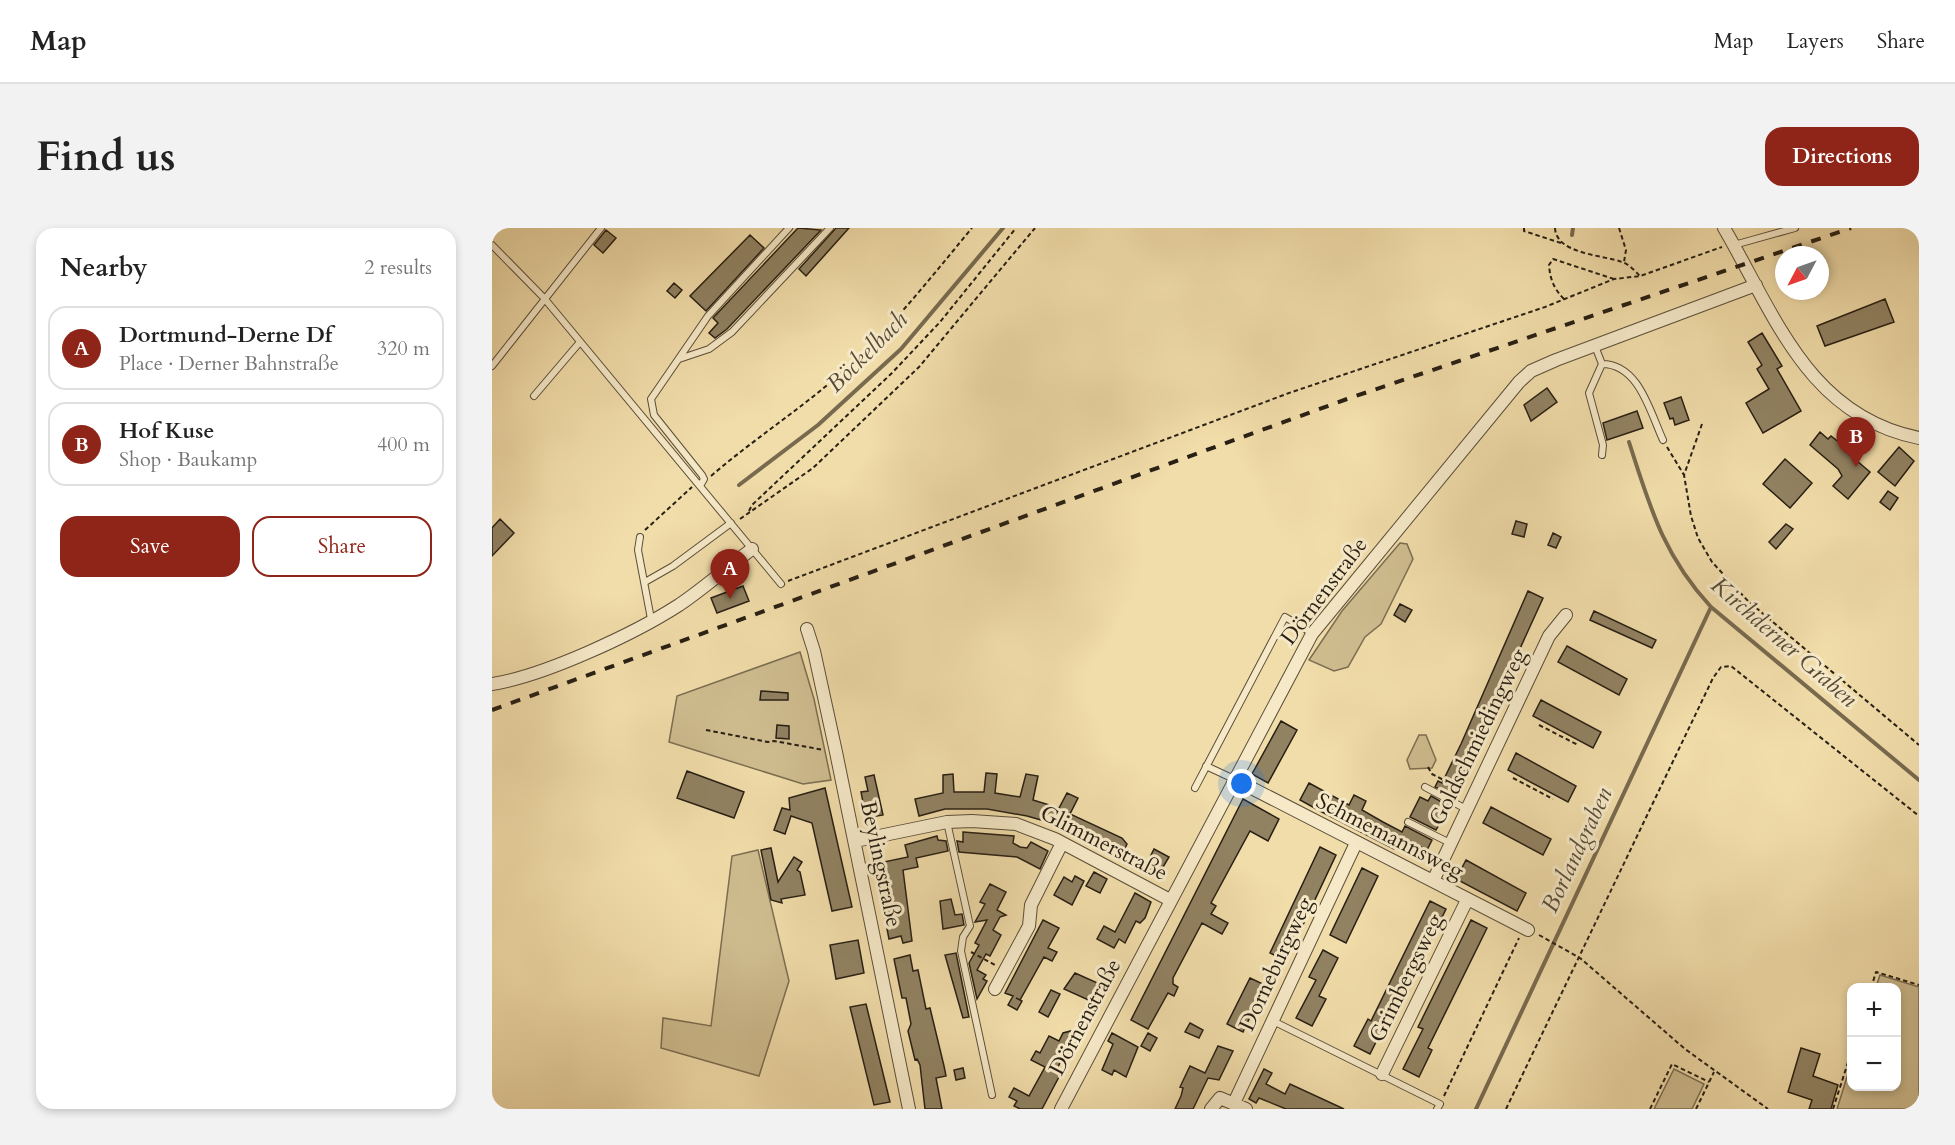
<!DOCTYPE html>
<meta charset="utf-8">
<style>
body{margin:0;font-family:Cardo,serif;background:#f2f2f2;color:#222}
.controls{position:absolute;right:18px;bottom:18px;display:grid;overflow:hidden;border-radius:12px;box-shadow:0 3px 9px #0003}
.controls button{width:54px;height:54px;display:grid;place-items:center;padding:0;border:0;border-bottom:2px solid #e0e0e0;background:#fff;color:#222;font:30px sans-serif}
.compass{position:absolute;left:1283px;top:18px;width:54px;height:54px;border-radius:50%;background:#fff;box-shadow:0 3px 9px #0003;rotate:229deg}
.you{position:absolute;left:750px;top:556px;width:21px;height:21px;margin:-15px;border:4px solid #fff;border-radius:50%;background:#1a73e8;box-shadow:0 0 0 9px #1a73e833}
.badge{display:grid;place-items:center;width:39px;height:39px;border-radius:50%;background:#8f2418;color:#fff;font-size:20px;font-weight:700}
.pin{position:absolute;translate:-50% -50px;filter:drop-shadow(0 2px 3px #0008)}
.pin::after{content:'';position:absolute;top:32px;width:21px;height:18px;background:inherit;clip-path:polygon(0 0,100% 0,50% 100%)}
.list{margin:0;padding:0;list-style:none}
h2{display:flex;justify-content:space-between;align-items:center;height:78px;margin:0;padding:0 24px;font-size:26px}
h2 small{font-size:20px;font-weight:400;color:#767676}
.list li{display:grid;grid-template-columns:39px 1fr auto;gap:18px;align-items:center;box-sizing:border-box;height:84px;margin:0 12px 12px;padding:0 12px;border:2px solid #e0e0e0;border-radius:18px}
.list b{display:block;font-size:22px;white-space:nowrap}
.list p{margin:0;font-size:20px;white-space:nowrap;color:#767676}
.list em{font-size:20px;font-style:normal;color:#767676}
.actions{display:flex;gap:12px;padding:18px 24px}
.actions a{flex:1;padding:14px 0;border:2px solid #8f2418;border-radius:18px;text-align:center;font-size:21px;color:#8f2418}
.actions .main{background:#8f2418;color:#fff}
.map{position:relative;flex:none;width:1427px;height:881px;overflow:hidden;border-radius:18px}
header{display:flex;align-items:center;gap:36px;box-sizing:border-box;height:84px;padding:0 30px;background:#fff;border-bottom:2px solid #e0e0e0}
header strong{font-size:28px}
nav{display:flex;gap:33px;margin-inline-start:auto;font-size:21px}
.intro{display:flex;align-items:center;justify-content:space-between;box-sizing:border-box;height:144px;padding:0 36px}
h1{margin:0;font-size:42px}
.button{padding:15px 27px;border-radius:18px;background:#8f2418;color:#fff;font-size:21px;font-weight:700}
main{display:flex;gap:36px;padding:0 36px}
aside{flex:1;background:#fff;border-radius:18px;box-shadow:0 3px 9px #0003}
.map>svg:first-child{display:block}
.green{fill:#cfbd90;stroke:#7c6e52;stroke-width:1.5}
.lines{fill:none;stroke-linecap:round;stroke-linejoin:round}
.stream{stroke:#786a4f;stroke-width:4}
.building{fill:#918262;stroke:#281f14;stroke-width:1.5}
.lane-casing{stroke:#5a4e3a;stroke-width:8}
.street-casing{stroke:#5a4e3a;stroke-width:14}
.path{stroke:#281f14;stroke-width:2;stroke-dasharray:4.5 3;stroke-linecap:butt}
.lane{stroke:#f6e9c8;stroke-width:6}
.street{stroke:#f6e9c8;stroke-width:12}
.rail{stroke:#281f14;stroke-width:4;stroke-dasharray:10 10;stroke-linecap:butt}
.labels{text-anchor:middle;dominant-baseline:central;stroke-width:6;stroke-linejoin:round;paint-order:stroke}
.street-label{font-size:22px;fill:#281f14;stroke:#f6e9c8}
.water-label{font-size:24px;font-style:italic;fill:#574b37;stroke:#f6e9c8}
</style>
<header>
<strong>Map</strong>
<nav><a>Map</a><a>Layers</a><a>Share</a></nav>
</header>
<div class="intro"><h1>Find us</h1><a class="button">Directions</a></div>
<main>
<aside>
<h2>Nearby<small>2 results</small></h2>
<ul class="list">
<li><span class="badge">A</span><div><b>Dortmund-Derne Df</b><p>Place · Derner Bahnstraße</p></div><em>320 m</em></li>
<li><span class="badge">B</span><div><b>Hof Kuse</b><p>Shop · Baukamp</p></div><em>400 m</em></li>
</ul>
<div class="actions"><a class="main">Save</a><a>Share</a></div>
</aside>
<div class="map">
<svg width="1427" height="881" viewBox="0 0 1427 881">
<rect width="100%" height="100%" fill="#f1ddaa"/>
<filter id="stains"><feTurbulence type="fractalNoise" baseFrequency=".00333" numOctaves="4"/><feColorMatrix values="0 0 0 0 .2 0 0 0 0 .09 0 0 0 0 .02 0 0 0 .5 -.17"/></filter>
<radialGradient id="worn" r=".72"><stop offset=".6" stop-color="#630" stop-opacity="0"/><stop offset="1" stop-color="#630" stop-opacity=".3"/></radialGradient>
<path class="green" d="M908 315 915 316 921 331 889 396 873 409 856 439 842 443 817 432 850 383Z
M308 424 322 471 339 552 311 556 177 514 185 468Z
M927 507H934L944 532 940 540 918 541 915 532Z
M266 622 297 753 267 848 169 820 171 790 219 798 240 628Z
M1388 747 1427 759V881H1345L1359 836 1360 858H1404V760L1384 759Z
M1182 841 1212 856 1200 881H1162Z"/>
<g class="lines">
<path class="stream" d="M1080 7 1081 0
M1137 214C1158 279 1171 327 1219 379L1427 552
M247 257 326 197 409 121 511 0
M984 881 1219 379"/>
</g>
<path class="building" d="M306 0 329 2 235 101 223 110 217 105 226 95 221 90Z
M344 0H357L314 48 307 41Z
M114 2 124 10 111 25 102 17Z
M258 7 272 20 214 83 198 68Z
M182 55 190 62 183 70 175 63Z
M1393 71 1402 94 1333 118 1325 98Z
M1270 105 1290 138 1285 141 1309 183 1271 205 1254 175 1277 161 1265 141 1270 137 1256 114Z
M1055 160 1065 174 1039 193 1032 177Z
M1189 169 1197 192 1183 197 1181 190 1178 191 1172 175Z
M1145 183 1151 200 1115 212 1111 195Z
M1328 204 1336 211 1339 208 1353 219 1351 221 1378 244 1356 271 1341 258 1350 248 1346 241 1318 217Z
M1407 219 1422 233 1403 258 1386 244Z
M1293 231 1320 255 1298 280 1271 256Z
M1396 263 1406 270 1398 282 1388 274Z
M8 291 22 305 0 328V300Z
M1024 293 1035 296 1032 309 1020 306Z
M1294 296 1301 301 1284 321 1277 314Z
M1061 305 1069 309 1064 320 1056 317Z
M251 358 257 373 225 385 219 370Z
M1036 363 1051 370 961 568 943 559 946 553 950 555 969 516Z
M908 376 920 382 913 394 902 387Z
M1102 383 1164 412 1160 420 1098 392Z
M1075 418 1135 451 1127 467 1066 434Z
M269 463 296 465V472H268Z
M1049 472 1109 504 1101 520 1041 488Z
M789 493 805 502 776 555 760 546Z
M285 497 297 498V511L284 510Z
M1024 525 1084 558 1076 574 1016 542Z
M195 543 252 564 242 590 185 570Z
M494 545 505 546 503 565 528 569 534 546 546 548 541 572 567 580 575 565 586 570 578 586 630 610 635 616 630 626 624 622 621 628 563 596 535 588 495 581H453L427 588 423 571 451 565V547L461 546 462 564H492Z
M382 547 391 587 374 590 369 564 376 563 373 549Z
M817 555 857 577 862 567 874 573 870 582 891 594 910 604 913 598 940 612 935 622 908 609 902 621 828 583 808 572Z
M333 560 360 679 340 683 320 595 299 588 293 606 282 602 290 580 298 582 297 570Z
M939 568 957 578 944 602 918 589 928 569 936 573Z
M751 571 787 591 776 613 758 603 719 675 724 678 719 686 736 695 730 706 710 695 681 750V756L686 759 682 768 676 765 656 801 639 792Z
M999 579 1059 611 1051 627 991 595Z
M471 604 522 608 521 615 528 619 535 620 539 614 556 623 548 641 525 629 467 624 465 613 471 614Z
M445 608 446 612 454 613 456 623 424 630 426 639 411 642 420 713 411 715 409 708 397 711 389 670 387 655 390 649 387 635 416 629 413 617Z
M828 619 844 627 794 733 778 725Z
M279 620 286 654 302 629 310 634 305 642 308 644 313 667 289 671 290 675 279 672 269 622Z
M662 621 677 629 665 649 652 641Z
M974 632 1034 665 1025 683 964 651Z
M870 640 886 648 854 715 838 707Z
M602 644 615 651 608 665 594 658Z
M583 648 592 653 580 677 562 667 572 649 580 654Z
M498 656 514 664 505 682 514 687 508 689 501 702 509 707 498 728 494 726 485 742 494 747 491 751 495 753 485 771 477 735 487 717 483 715 495 692 483 694 493 676 488 674Z
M643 665 659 674 653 690 648 695 644 693 633 715 627 711 622 720 605 711 612 698 623 704Z
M459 671 463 687 470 686 472 697 451 701 448 673Z
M938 673 954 681 902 788 898 786 878 826 862 818 876 791 879 793Z
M551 692 567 700 556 720 565 724 560 733 552 729 528 772 524 770 530 773 525 782 516 777 521 768 513 765Z
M979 692 995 700 936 820 940 822 927 849 911 841 931 801 926 799Z
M366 712 372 745 344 751 338 717Z
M831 722 846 730 827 768 834 771 820 798 804 790 824 752 817 749Z
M464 725 477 789 471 790 453 727Z
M418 727 421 743 426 742 434 781 438 780 452 838 454 848 444 850 450 881H433L428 837 425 831 423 832 416 803 419 796 414 770H410L402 731Z
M583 745 610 757 601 774 572 761Z
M758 750 773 757 751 804 735 796Z
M559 762 568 766 556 789 547 784Z
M374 776 398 874 382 877 358 779Z
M698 795 711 802 707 810 693 804Z
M594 799 578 829 573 827 571 829 563 845 568 847 550 881H528L522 878 525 873 517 869 522 860 537 868 553 839 539 832 544 823 548 825 557 808 567 813 571 805Z
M620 805 646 819 634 849 622 842 620 847 610 842 621 816 616 813Z
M656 805 665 810 658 823 649 818Z
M726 818 741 823 727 852 716 850 701 881H683L689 868 691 860 688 859 698 838 713 845Z
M1309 820 1328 826 1321 848 1346 857 1339 881H1317L1320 872 1296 864Z
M471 840 473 850 464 852 462 842Z
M772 841 780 845 774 856 793 866 798 856 852 881H794L767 870 764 875 757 871Z"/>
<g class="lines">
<defs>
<path id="lane" d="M0 17 52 70 289 356
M1242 17 1303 0
M1103 118 1110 136 1097 165 1111 217 1110 227
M187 131 217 121 240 104 338 0
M1110 136C1147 136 1158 184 1171 212
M0 138 109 0
M42 168 88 114
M208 258 212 251 210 247 162 187 159 171 216 88 297 0
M148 309 146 322 159 391
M153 354 181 338 239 295
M714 538 742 551
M933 559 974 581
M703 560 793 389 820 405
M455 594 478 698 471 709 469 723 500 867
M916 594 958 615
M781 793 948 876 945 881"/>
<path id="street" d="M1232 0C1283 87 1316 188 1427 210
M315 401 322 423 344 524 417 881
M0 456C52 448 142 406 187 377 212 360 236 339 260 321
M742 551 1036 702
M363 613 455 594 480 593 524 596 563 611 678 672
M941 653 1057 408 1074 387
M503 761 537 698 539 677 570 615
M890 846 975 672
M742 875 864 615
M569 881 820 406 1027 154 1039 143 1064 132 1264 57
M719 881 728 870 754 881"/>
</defs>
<use href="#lane" class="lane-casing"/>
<use href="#street" class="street-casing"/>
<path class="path" d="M1032 0V3L1069 15
M1063 0C1064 26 1111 27 1130 34 1137 36 1143 43 1148 48
M1127 0 1134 22 1132 34
M1072 71C1062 61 1058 51 1057 37L1061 31 1122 51
M1210 196 1192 247 1199 288 1206 310 1220 334 1256 373 1427 517
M1175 219 1192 247
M219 248C263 210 312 179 355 140 401 98 440 48 480 0
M257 283 260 277 400 145 448 94 524 0
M248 291 321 240 427 139 543 0
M153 302 200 259
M296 353 797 165 1053 79 1122 51 1148 48 1230 19
M1047 497 1086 517
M214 502 276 514 282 513 332 522
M936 539 940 546 971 562
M1021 550 1061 571
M1047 707 1088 730 1193 821 1276 881
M479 724 503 737
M1379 760 1384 744 1427 757
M952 868 1027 710
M1014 881 1221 450 1229 439 1239 438 1427 588
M1158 881 1180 836 1217 854
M1204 881 1222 844
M1341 881 1360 822"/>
<use href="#lane" class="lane"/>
<use href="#street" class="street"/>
<path class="rail" d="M0 482 855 171 1359 0"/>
</g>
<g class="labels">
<g class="street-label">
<text transform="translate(832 363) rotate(-53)">Dörnenstraße</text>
<text transform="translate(986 509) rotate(-64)">Goldschmiedingweg</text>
<text transform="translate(898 608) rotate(27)">Schmemannsweg</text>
<text transform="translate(612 615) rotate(27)">Glimmerstraße</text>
<text transform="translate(389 636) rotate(78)">Beylingstraße</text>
<text transform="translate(784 736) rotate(-65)">Dorneburgweg</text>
<text transform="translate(914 750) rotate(-64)">Grimbergsweg</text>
<text transform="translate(593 789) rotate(-62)">Dörnenstraße</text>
</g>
<g class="water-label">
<text transform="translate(375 124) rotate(-45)">Böckelbach</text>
<text transform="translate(1292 414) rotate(41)">Kirchderner Graben</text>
<text transform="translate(1085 622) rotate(-65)">Borlandgraben</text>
</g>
</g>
<rect width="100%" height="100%" filter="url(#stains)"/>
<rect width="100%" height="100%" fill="url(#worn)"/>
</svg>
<div class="controls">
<button>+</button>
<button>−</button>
</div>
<svg class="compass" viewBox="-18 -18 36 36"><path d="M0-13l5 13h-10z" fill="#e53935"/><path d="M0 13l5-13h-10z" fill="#767676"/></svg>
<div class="you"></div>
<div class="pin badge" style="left:238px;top:371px">A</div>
<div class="pin badge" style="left:1364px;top:239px">B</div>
</div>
</main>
